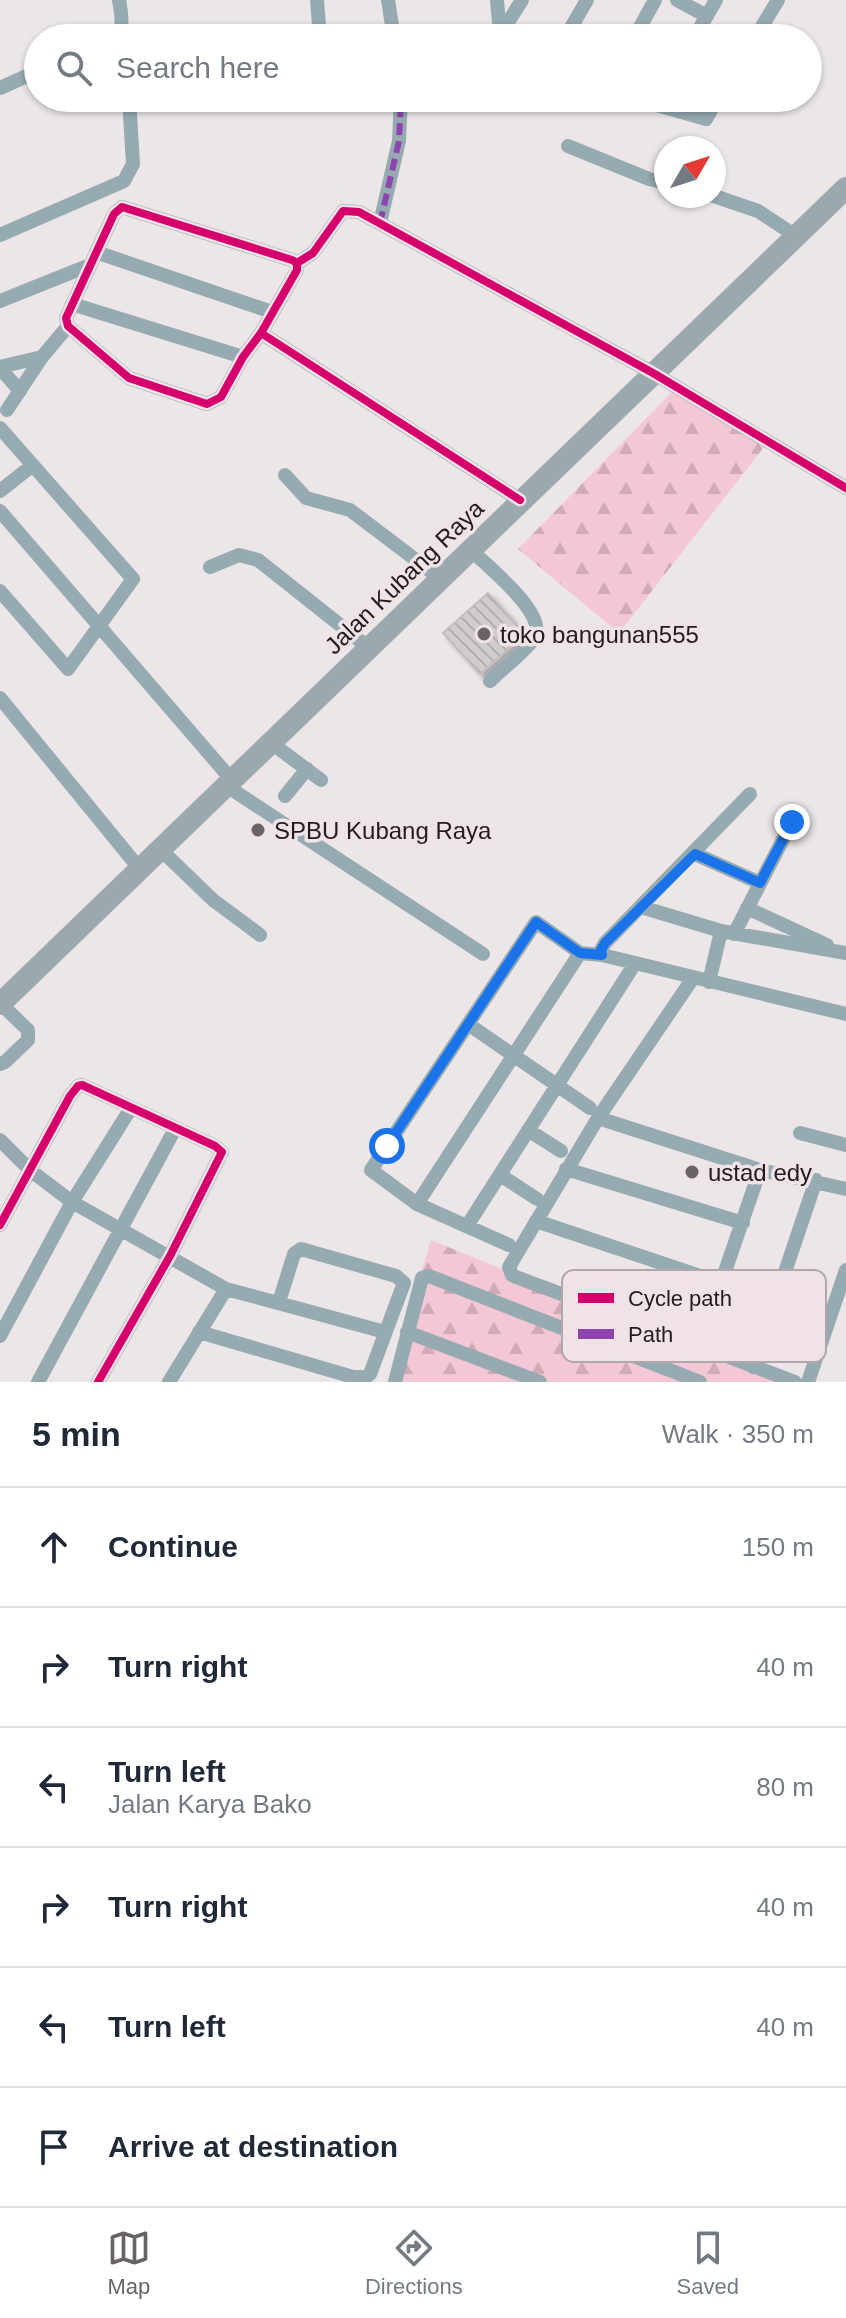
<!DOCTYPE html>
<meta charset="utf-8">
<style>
body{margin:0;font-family:Helvetica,sans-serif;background:#f6f6f7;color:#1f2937}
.compass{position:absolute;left:654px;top:136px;width:72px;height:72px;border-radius:50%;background:#fff;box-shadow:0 2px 6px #0004;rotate:51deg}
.stop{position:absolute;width:24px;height:24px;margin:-18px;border:6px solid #1a73e8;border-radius:50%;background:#fff}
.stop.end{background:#1a73e8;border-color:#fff;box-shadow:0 2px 8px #0008}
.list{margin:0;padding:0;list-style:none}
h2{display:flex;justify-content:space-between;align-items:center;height:104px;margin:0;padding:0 32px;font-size:34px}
h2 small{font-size:26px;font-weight:400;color:#747a83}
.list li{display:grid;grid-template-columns:52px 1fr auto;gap:24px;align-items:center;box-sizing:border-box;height:120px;padding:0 32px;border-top:2px solid #e0e1e3}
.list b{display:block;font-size:30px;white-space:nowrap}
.list p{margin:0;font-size:26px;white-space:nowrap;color:#747a83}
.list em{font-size:26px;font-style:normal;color:#747a83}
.icon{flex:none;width:44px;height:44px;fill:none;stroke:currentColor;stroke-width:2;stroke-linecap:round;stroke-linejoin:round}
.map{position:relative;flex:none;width:846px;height:1382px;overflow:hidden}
.search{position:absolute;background:#fff;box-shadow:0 2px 6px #0004;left:24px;right:24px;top:24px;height:88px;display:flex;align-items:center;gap:20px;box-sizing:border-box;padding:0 28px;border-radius:44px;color:#747a83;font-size:30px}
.sheet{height:824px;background:#fff}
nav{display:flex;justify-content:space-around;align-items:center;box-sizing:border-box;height:112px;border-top:2px solid #e0e1e3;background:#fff;font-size:22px;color:#747a83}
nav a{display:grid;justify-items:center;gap:4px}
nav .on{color:#686364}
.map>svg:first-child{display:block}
.forest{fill:url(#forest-firs)}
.building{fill:url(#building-back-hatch);stroke:#c2bdbe;stroke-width:2;filter:url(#shadow)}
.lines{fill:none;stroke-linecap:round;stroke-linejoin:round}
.minor{stroke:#95aab1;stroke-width:14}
.highway{stroke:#9ba9ae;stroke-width:22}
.quiet{stroke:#8e44ad;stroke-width:6;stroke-dasharray:12 6;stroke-linecap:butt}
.cycleway-casing{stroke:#efe3e6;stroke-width:13}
.cycleway{stroke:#d6006c;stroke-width:8}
.route{stroke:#1a73e8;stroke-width:10}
.poi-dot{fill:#686364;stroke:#efe3e6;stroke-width:3}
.labels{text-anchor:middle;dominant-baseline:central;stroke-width:7;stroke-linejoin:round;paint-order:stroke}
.street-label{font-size:24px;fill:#211c1d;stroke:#efe3e6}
.poi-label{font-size:24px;fill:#211c1d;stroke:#efe3e6;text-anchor:start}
.key{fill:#efe3e6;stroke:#b1a7aa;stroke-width:2}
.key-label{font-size:22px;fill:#211c1d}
</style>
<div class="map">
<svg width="846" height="1382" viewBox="0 0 846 1382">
<defs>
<pattern id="forest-firs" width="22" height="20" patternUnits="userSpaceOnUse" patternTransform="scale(2)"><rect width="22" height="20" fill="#f3c7d4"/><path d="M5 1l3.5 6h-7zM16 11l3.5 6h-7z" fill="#d0aab6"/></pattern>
<pattern id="building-back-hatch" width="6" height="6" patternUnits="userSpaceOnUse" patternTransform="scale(2)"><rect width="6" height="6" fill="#d1cccd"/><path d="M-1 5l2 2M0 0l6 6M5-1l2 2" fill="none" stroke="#b3afb0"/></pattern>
<filter id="shadow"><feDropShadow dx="4.5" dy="4.5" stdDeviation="2" flood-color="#0004"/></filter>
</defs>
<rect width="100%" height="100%" fill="#ece6e7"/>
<path class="forest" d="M674 390 764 447 619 633 518 549Z
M431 1240 779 1382H388Z"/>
<path class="building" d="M488 593 525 634 480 674 443 633Z"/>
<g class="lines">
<path class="minor" d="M317 0 320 38
M388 0 394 38
M497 0 500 35
M677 0 707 16
M115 38C125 29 121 12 119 0
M498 38 522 0
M565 38 587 0
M634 38 655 0
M694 38 716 0
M755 38 778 0
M0 88 38 71
M632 98 706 119 718 98
M568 146 649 179 666 183
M714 196 758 211 796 236
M380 223 399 141 401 98
M0 235 124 181 133 164 129 98
M96 252 272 312
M297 263 313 253 343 211 359 212 653 373 846 488
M0 301 90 265
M72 304 243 357
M261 333 243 357 221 397 207 404 129 378 68 326 66 318 114 214 122 207 292 260 297 263V270L261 333 520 500
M0 367 42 357
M0 368 20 391
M7 410 42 357 68 326
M0 428 133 579 68 669 0 591
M285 475 306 498 350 510 441 579
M0 491 33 465
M0 511 231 779
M471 550C487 566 547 613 535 637 530 647 500 671 490 681
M210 567 239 555 258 560 369 648
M0 698 139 868
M270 742 321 780
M225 785 483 954
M750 794 605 943 601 950 602 955 846 1014
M285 796 307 769
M159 848 213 900 260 935
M695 854 760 883
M641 907 721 931 846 953
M747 908 827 945
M734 934 792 822
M693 978 598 1118 509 1267 512 1275 516 1277 703 1347
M709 982 721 931
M468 1024 590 1108
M0 1064 5 1062 28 1040V1030L0 1003
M598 1118 760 1170 846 1189
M528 1130 561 1151
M800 1133 846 1145
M0 1140 30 1170 72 1202 226 1289 385 1332
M566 1169 743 1223
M760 1170 721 1283 703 1347 795 1382
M500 1175 537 1199
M417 1204 580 953
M536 1221 721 1283
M0 1225 70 1096 78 1086 82 1085 215 1146 222 1152 170 1256 98 1382
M467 1226 634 965
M509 1245 417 1204 371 1170 536 922 580 953 602 955
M199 1332 353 1377H366L370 1374 404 1283 396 1276 301 1249 294 1254 279 1302
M407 1332 540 1382
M0 1336 72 1202 131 1108
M753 1367 816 1180
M38 1382 175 1129
M169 1382 226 1289
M395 1382 422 1278 429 1276 700 1382
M808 1382 846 1270"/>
<path class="highway" d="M0 1004 846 188"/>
<path class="quiet" d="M380 223 399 141 401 98"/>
<defs>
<path id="cycleway" d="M297 263 313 253 343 211 359 212 653 373 846 488
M261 333 243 357 221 397 207 404 129 378 68 326 66 318 114 214 122 207 292 260 297 263V270L261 333 520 500
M0 1225 70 1096 78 1086 82 1085 215 1146 222 1152 170 1256 98 1382"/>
</defs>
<use href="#cycleway" class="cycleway-casing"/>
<use href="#cycleway" class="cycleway"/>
</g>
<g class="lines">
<path class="route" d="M387 1146 536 922 580 953 602 955 601 950 605 943 695 854 760 883 792 822"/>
</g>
<g class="poi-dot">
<circle cx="484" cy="634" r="8"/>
<circle cx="258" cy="830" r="8"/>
<circle cx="692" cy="1172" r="8"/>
</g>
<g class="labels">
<g class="street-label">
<text transform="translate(404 577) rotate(-44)">Jalan Kubang Raya</text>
</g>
<g class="poi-label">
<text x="500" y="634">toko bangunan555</text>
<text x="274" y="830">SPBU Kubang Raya</text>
<text x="708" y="1172">ustad edy</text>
</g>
</g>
<rect x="562" y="1270" width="264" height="92" rx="12" class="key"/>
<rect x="578" y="1293" width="36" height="10" fill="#d6006c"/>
<rect x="578" y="1329" width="36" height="10" fill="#8e44ad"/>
<g class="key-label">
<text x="628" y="1306">Cycle path</text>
<text x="628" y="1342">Path</text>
</g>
</svg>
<svg class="compass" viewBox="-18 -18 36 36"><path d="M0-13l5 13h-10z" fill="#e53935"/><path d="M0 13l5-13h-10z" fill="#747a83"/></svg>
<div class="stop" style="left:387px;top:1146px"></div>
<div class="stop end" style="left:792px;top:822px"></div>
<div class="search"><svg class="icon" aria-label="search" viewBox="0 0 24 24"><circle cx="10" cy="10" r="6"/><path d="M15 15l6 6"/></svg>Search here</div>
</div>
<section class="sheet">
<h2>5 min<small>Walk · 350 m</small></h2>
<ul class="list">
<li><svg class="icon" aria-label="ahead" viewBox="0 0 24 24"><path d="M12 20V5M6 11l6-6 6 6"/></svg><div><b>Continue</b></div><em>150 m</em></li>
<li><svg class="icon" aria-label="right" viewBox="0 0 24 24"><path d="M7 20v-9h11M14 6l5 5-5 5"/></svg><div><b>Turn right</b></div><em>40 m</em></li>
<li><svg class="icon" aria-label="left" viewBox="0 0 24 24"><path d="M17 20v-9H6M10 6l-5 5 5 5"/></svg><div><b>Turn left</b><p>Jalan Karya Bako</p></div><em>80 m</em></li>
<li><svg class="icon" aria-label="right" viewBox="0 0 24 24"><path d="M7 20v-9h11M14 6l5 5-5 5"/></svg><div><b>Turn right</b></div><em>40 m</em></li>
<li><svg class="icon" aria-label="left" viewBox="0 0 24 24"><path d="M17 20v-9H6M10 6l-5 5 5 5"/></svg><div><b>Turn left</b></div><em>40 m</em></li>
<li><svg class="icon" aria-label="arrive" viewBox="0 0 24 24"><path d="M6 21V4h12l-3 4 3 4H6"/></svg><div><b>Arrive at destination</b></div></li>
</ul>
</section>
<nav>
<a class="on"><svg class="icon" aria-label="map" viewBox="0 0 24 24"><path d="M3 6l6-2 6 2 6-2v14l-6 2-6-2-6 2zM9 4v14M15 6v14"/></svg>Map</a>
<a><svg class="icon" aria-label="directions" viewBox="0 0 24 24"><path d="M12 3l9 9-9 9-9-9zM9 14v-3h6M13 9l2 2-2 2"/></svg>Directions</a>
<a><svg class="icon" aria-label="saved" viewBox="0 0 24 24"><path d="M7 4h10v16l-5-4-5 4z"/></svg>Saved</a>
</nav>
